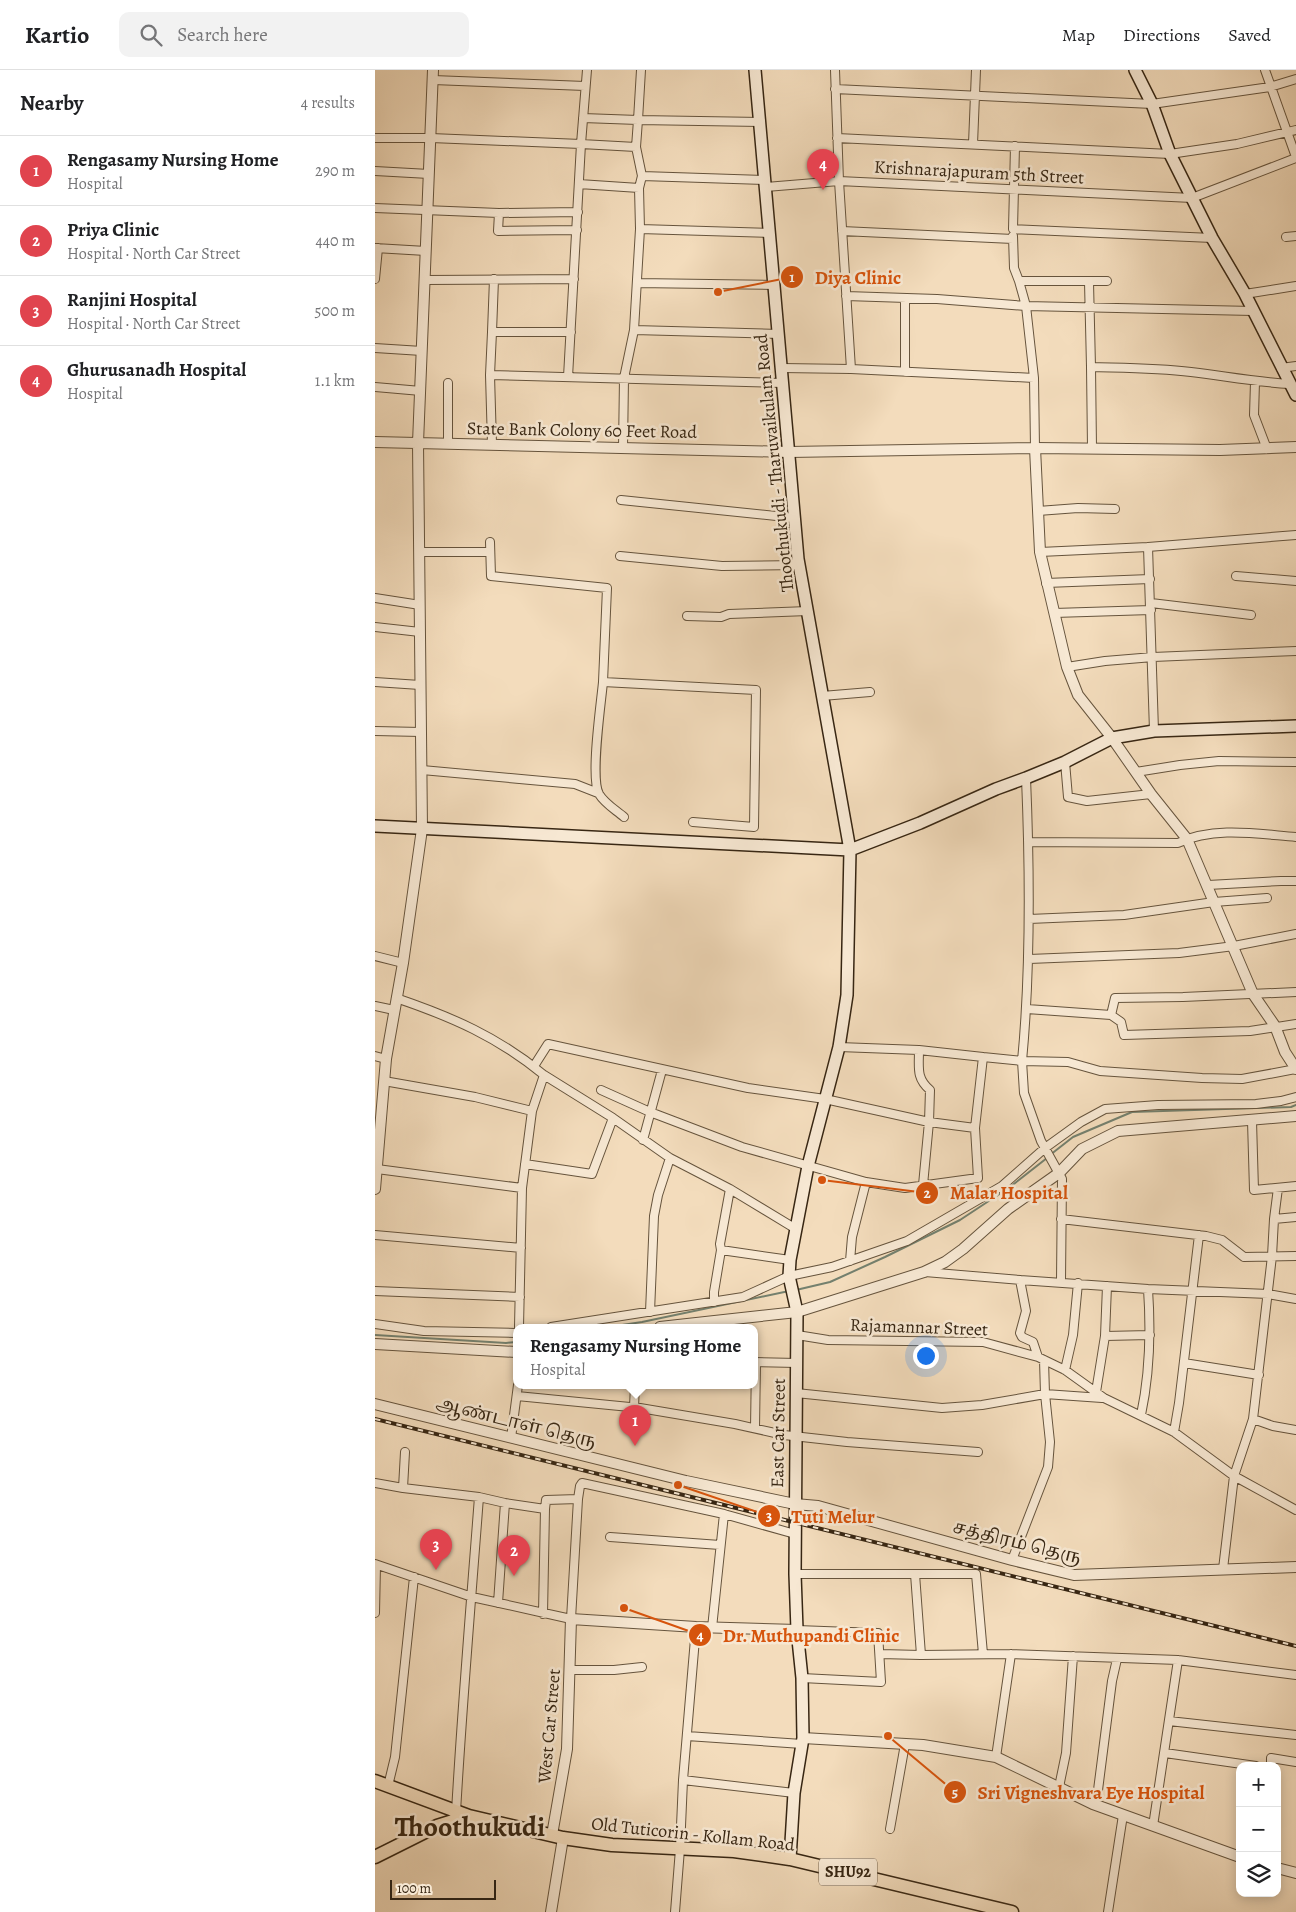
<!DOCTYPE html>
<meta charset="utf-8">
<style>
body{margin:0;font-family:Alegreya,"Noto Serif Tamil",serif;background:#f2f2f2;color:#202124}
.controls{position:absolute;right:15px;bottom:15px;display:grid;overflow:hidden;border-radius:10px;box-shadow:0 2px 12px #0003}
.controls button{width:45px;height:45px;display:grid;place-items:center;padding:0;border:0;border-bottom:1px solid #e0e0e0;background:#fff;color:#202124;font:25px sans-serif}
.scale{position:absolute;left:15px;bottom:12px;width:106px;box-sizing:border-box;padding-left:5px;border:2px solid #372613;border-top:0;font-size:14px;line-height:18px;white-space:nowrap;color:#372613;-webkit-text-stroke:4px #f7e8d3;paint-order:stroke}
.you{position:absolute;left:550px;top:1285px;width:18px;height:18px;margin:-12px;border:4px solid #fff;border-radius:50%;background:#1a73e8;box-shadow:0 0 0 8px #1a73e833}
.badge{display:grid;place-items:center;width:32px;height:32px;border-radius:50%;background:#8f2418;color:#fff;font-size:16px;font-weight:700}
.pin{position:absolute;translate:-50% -41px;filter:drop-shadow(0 1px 2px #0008)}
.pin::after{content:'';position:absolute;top:26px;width:18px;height:15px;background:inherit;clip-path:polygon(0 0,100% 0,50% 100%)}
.popup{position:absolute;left:138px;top:1254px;width:245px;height:65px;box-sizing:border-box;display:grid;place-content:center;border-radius:10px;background:#fff;filter:drop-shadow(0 1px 4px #0005);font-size:16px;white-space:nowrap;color:#757577}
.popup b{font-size:19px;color:#202124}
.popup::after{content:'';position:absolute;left:50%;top:100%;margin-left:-10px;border:10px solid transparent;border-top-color:#fff}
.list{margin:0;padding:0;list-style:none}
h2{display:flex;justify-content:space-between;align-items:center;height:65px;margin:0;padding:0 20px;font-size:21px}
h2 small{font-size:16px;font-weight:400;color:#757577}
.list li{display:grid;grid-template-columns:32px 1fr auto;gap:15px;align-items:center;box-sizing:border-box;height:70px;padding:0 20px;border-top:1px solid #e0e0e0}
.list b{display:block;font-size:19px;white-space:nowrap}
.list p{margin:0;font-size:16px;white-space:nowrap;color:#757577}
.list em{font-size:16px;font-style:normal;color:#757577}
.icon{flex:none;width:28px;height:28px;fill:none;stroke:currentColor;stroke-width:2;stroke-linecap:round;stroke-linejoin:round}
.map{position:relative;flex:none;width:921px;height:1842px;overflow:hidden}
header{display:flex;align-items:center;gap:30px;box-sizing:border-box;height:70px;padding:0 25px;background:#fff;border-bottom:1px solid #e0e0e0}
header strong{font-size:24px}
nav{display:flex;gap:28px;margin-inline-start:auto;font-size:18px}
.search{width:350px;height:45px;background:#f2f2f2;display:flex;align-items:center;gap:12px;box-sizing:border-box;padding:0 18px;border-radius:10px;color:#757577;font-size:19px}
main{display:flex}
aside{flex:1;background:#fff}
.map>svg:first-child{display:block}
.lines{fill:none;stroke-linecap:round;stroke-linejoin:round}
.stream{stroke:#74806e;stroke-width:2}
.minor-casing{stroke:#66543d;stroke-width:10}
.tertiary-casing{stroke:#66543d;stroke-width:12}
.secondary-casing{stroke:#372613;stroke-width:14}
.primary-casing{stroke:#372613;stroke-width:15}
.minor{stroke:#f7e8d3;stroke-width:8}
.tertiary{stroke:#f7e8d3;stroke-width:10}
.secondary{stroke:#f7e8d3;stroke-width:11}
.primary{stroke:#f3dcbc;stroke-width:12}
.rail-casing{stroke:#372613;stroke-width:4}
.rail{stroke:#f7e8d3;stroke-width:2;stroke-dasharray:5.5;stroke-linecap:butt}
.labels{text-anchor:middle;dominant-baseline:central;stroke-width:5;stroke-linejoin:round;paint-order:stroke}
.shield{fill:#f7e8d3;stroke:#71604d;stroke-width:1}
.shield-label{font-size:16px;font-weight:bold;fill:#372613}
.street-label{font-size:18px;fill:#372613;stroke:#f7e8d3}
.town-label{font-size:28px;font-weight:bold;fill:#372613;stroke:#f7e8d3}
.leader{fill:none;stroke:#d6540d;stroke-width:2}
.callout-dot{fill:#d6540d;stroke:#f7e8d3;stroke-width:2}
.mark-label{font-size:15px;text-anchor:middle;font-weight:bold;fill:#fff}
.callout-label{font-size:19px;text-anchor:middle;font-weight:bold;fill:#d6540d;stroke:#f7e8d3;stroke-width:5;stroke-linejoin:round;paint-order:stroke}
</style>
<header>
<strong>Kartio</strong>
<div class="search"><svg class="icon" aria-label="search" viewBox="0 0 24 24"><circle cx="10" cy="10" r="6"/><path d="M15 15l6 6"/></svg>Search here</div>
<nav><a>Map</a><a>Directions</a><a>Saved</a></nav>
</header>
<main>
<aside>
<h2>Nearby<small>4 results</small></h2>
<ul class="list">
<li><span class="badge" style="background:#e0444e">1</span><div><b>Rengasamy Nursing Home</b><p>Hospital</p></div><em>290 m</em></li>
<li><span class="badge" style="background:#e0444e">2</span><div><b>Priya Clinic</b><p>Hospital · North Car Street</p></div><em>440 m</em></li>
<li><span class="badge" style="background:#e0444e">3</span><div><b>Ranjini Hospital</b><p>Hospital · North Car Street</p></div><em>500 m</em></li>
<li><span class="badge" style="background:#e0444e">4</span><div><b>Ghurusanadh Hospital</b><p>Hospital</p></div><em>1.1 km</em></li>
</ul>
</aside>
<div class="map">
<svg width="921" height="1842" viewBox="0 0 921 1842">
<rect width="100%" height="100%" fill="#f3dcbc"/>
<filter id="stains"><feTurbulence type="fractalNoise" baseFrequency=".004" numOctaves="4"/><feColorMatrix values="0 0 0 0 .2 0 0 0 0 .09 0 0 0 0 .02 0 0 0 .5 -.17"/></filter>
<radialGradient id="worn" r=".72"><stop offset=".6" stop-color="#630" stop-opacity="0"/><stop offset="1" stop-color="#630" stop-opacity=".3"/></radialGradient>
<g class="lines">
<path class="stream" d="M675 1085 698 1067 757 1042 916 1037 921 1035
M421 1220 455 1212 510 1187 585 1150 635 1117 672 1088
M234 1257 267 1252 414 1221
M0 1265 131 1273 141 1272"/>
<defs>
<path id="minor" d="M212 0 206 74 261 77
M460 0 464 111 476 299
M890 0 921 87
M58 10 210 16
M460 19 777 34 895 17 921 9
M208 48 263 50 266 0
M0 68H56L206 74 193 307
M462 68 795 84 862 74 921 60
M598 74 601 0
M640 76 638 159 837 168
M0 101 54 104
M267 106 390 110
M204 114 264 118
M391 117 464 111 817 128 921 88
M0 138 124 143
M265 159 395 163
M202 160 123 161 124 143 203 142
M467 161 638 169
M638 166 639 198 644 211H732
M911 167 921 166
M0 178 51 181
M0 209 3 178
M119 209 117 262H196
M50 210 199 209
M644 211 651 236 878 241
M714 212 716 297
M262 213 399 215
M870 224 921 216
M471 226 562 229 651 236 659 308 660 378
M530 228V302
M259 260 404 264
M117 262 115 305 408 313
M0 278 47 281
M407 298 476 299 659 308
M906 298 921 296
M115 305 117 374
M880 312 879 345 892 379
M73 313V373
M0 317 46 321
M248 378 249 308 259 260 265 159 264 118 267 106 261 77 263 50 386 52
M717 378 716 297C749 298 782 298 816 302 849 306 881 312 914 314
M246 430 420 448
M663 441 703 438 740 439
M115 472 116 506 232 518 228 612
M773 477 921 465
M44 482H115
M665 482 773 477 779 661
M245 486 347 496 425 495
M861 506 921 511
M671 513 775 509
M0 528 45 535
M776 533 876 545
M679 543 776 540
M312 546 346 547 354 544 433 541
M0 557 45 562
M692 597 730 591 778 587 921 581
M0 612 45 615
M447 626 495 622
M0 661 46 662
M690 692 693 727 712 731 776 724
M47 700 200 714 223 723
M761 702 805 695 844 691 921 692
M249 747C241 740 230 734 224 724 215 708 226 634 228 612L381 620 379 757 318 752
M654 772 803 773C839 756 883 764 921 767
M833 815 906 811H921
M654 849 749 845 839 832 892 828
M0 886 28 893
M654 889 804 883 859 876 921 864
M0 936 19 940
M652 939 736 945 740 928 808 927 921 922
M736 945 746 952 749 965 875 961 921 954
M464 977 544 980 608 987 600 1058
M544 980C544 998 541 1008 555 1020L554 1052 548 1115
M0 986 11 989
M608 987 647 991C656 897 655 803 651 708
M159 996 173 974 373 1018 450 1029 554 1052 600 1058 603 1108 530 1118 491 1112 367 1077 275 1042 226 1020
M9 1011 100 1027 157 1041
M238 1048 295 1088 355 1119 421 1159
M877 1051 879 1120 921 1116
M268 1070 287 1000
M150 1094 217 1104 238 1048 169 1005
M2 1099 147 1118 157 1041 169 1005C123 967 77 947 21 928
M686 1149 831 1166 847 1170 869 1187 921 1186
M899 1149 921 1147
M0 1165 146 1178
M346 1180 415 1190
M475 1191 477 1167 491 1112
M550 1202 645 1210 651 1241 645 1263 647 1267 658 1272 663 1287 690 1300 729 1328 799 1362 859 1406 921 1440
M645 1210 773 1219 893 1224 921 1229
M686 1211 687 1109 666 1071 649 1023 647 991 693 992 725 1001 827 1008 867 1009 921 999
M0 1221 145 1227
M339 1232V1222L346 1180 345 1174 355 1119
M275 1242 279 1146 283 1125 295 1088
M0 1254 49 1261 141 1263
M144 1257 147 1118
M176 1257 368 1227 414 1206 457 1197 532 1171 627 1116 670 1078 706 1052 730 1039 783 1035 881 1034 906 1031 921 1027
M422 1265 453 1270 608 1272 663 1287
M730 1266 775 1265
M379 1292 422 1293
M809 1293 884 1305
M690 1300 698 1265 703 1213
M721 1322 730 1266 732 1216
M421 1323 567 1338 607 1335 670 1324 727 1328
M142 1326 265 1338 360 1354 409 1365 472 1372 603 1382
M259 1337 260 1315
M766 1345C775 1303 776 1262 773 1219
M878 1349 898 1356 921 1360
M380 1358 381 1292
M799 1362 804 1333 824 1165
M136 1368 143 1315
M30 1382 28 1418 104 1427 130 1433 170 1439 168 1544
M0 1413 28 1418
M170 1439 171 1430 203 1429
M235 1467 345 1475
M637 1490 673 1397 675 1372 670 1324 669 1290
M0 1494 97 1527 196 1549 203 1429 205 1416 207 1413 349 1444 420 1464
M848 1499 859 1406 878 1349 897 1186 899 1149 903 1118
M420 1504H601L608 1584
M540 1504 546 1585
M123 1533 130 1433
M0 1543 1 1495
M337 1558 349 1444
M422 1560 503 1563 506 1612 427 1608
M505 1584 546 1585 636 1584 803 1590 921 1605
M195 1600H239L267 1597
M794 1651 921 1665
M312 1666 427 1674
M790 1683 881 1696
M621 1687 636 1584
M896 1696V1688L921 1692
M308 1710 419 1723
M13 1716 20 1687 39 1507
M684 1717 691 1683 698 1586
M718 1734 723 1720 737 1611 742 1589
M81 1742C87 1637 96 1532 104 1427
M778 1756 803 1590
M515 1759 530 1674
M300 1842 305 1779 308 1710 321 1557
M733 1842 748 1745"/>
<path id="tertiary" d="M0 372 414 382 660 378 845 380 921 377
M660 378 665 482 692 597 703 625 737 668 776 724 812 769 878 924 900 956 910 982 921 999
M0 1119 11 989 28 893 47 759 43 373 58 0
M285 1257 422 1242 549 1202 570 1192 588 1179 633 1139 684 1103 707 1079 743 1061 921 1046
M0 1274 141 1282
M0 1334 311 1411 420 1434 443 1436 637 1490 699 1505 921 1497
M428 1668 548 1675 621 1687 718 1734 865 1787
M177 1765 192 1679 196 1549 321 1557 422 1560
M902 1798 921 1803
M176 1842 188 1768"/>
<path id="secondary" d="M380 0 423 489 475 780 472 925 464 977 433 1096 415 1190 414 1206 422 1242 420 1504 422 1560 427 1608 428 1668 419 1723 415 1789
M760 0 777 34 795 84 837 168 870 224 921 325
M0 756 475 780 545 753 621 719 651 708 690 692 737 668 779 661 921 656"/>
<path id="primary" d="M0 1711 94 1746
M0 1787 62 1756 94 1746 188 1768 237 1775 359 1781 415 1789 637 1842"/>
</defs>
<use href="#minor" class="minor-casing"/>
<use href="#tertiary" class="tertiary-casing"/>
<use href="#secondary" class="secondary-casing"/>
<use href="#primary" class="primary-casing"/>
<use href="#minor" class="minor"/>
<use href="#tertiary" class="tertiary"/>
<use href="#secondary" class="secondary"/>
<use href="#primary" class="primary"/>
<defs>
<path id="rail" d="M0 1349 921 1576"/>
</defs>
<use href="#rail" class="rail-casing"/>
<use href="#rail" class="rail"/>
</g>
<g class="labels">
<rect class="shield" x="444" y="1788.5" width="58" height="27" rx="4"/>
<g class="shield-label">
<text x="473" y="1802">SHU92</text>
</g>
<g class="street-label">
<text transform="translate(604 102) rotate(3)">Krishnarajapuram 5th Street</text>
<text transform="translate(207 360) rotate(1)">State Bank Colony 60 Feet Road</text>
<text transform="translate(399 393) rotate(-96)">Thoothukudi - Tharuvaikulam Road</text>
<text transform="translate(544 1257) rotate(2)">Rajamannar Street</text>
<text transform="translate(141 1352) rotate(14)">ஆண்டாள் தெரு</text>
<text transform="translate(403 1363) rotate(-89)">East Car Street</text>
<text transform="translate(642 1472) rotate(14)">சத்திரம் தெரு</text>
<text transform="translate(174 1656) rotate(-85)">West Car Street</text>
<text transform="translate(318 1764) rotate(6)">Old Tuticorin - Kollam Road</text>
</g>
<g class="town-label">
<text x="95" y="1757">Thoothukudi</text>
</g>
</g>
<path class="leader" d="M343 222L417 207M447 1110L552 1123M303 1415L394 1446M249 1538L325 1565M513 1666L580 1722"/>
<g class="callout-dot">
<circle cx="343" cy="222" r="5"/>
<circle cx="447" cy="1110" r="5"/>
<circle cx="303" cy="1415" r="5"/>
<circle cx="249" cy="1538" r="5"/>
<circle cx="513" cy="1666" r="5"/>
<circle cx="417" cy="207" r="12"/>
<circle cx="552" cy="1123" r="12"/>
<circle cx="394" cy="1446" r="12"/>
<circle cx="325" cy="1565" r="12"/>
<circle cx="580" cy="1722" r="12"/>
</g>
<g class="mark-label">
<text x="417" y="212">1</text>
<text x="552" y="1128">2</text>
<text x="394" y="1451">3</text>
<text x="325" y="1570">4</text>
<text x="580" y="1727">5</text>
</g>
<g class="callout-label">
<text x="483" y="214">Diya Clinic</text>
<text x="634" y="1129">Malar Hospital</text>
<text x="458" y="1453">Tuti Melur</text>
<text x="436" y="1572">Dr. Muthupandi Clinic</text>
<text x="716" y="1729">Sri Vigneshvara Eye Hospital</text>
</g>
<rect width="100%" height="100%" filter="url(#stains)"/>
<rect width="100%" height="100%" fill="url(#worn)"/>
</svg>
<div class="controls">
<button>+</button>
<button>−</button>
<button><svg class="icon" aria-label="layers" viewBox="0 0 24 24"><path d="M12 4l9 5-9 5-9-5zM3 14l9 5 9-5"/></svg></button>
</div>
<div class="scale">100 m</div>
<div class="you"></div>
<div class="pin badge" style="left:260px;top:1376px;background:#e0444e">1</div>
<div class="popup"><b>Rengasamy Nursing Home</b>Hospital</div>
<div class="pin badge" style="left:139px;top:1506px;background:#e0444e">2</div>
<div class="pin badge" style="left:61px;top:1500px;background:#e0444e">3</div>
<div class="pin badge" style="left:448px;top:120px;background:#e0444e">4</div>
</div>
</main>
